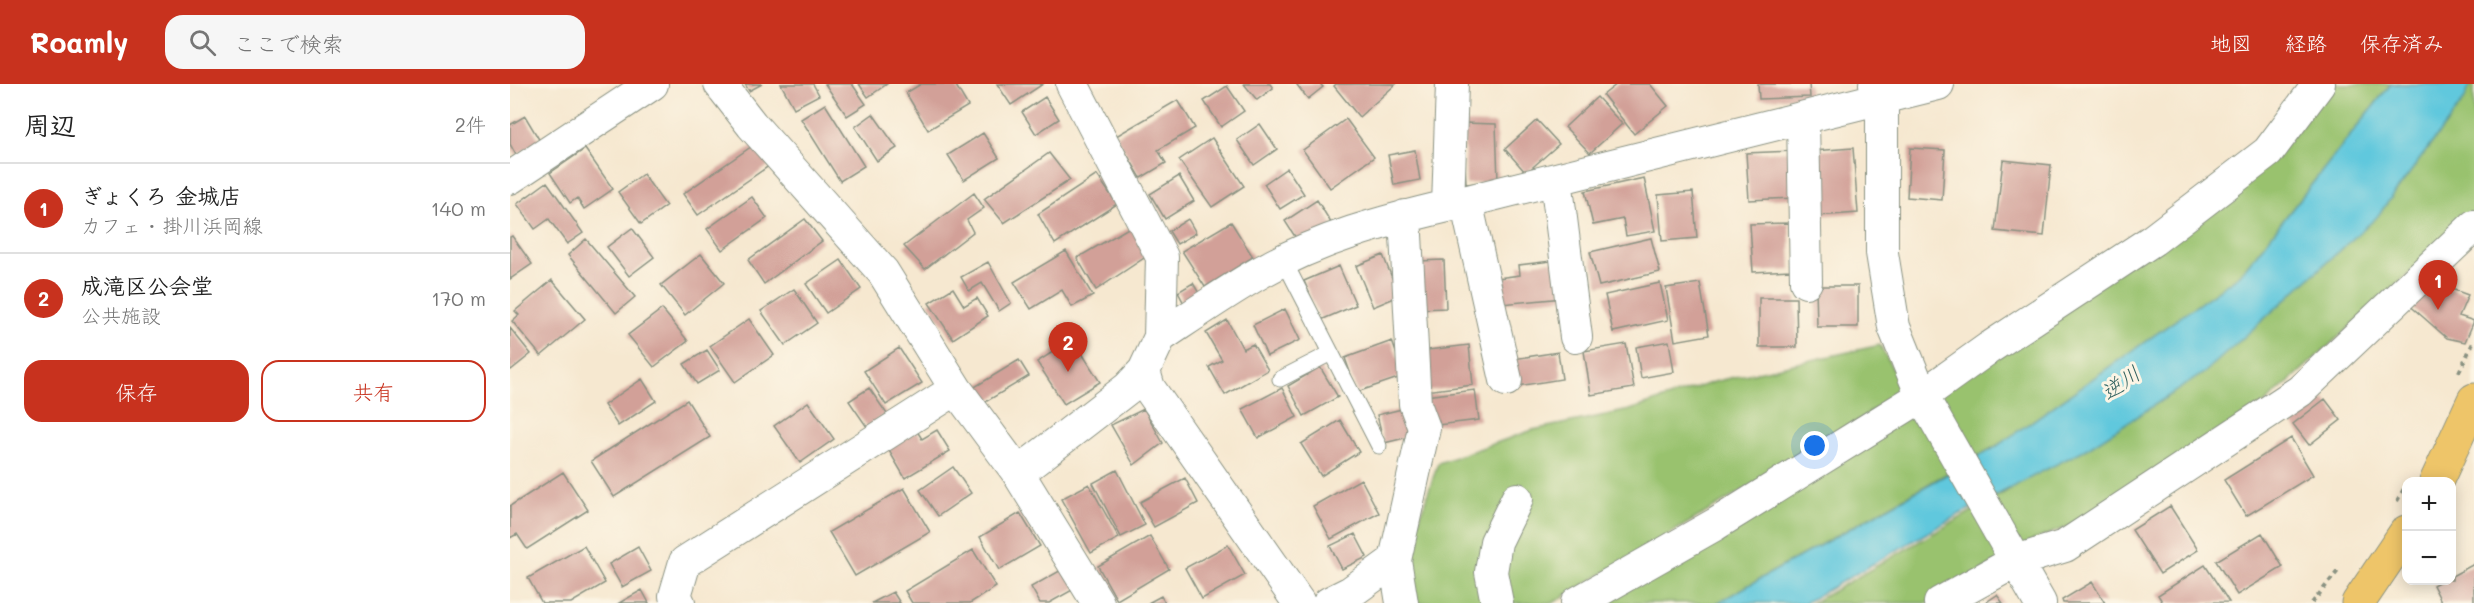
<!DOCTYPE html>
<html lang="ja">
<meta charset="utf-8">
<style>
body{margin:0;font-family:Mali,"Klee One",sans-serif;background:#f6f6f6;color:#222}
.controls{position:absolute;right:18px;bottom:18px;display:grid;overflow:hidden;border-radius:12px;box-shadow:0 3px 15px #0003}
.controls button{width:54px;height:54px;display:grid;place-items:center;padding:0;border:0;border-bottom:2px solid #e0e0e0;background:#fff;color:#222;font:30px sans-serif}
.you{position:absolute;left:1305px;top:362px;width:21px;height:21px;margin:-15px;border:4px solid #fff;border-radius:50%;background:#1a73e8;box-shadow:0 0 0 9px #1a73e833}
.badge{display:grid;place-items:center;width:39px;height:39px;border-radius:50%;background:#c8321e;color:#fff;font-size:20px;font-weight:700}
.pin{position:absolute;translate:-50% -50px;filter:drop-shadow(0 2px 3px #0008)}
.pin::after{content:'';position:absolute;top:32px;width:21px;height:18px;background:inherit;clip-path:polygon(0 0,100% 0,50% 100%)}
.list{margin:0;padding:0;list-style:none}
h2{display:flex;justify-content:space-between;align-items:center;height:78px;margin:0;padding:0 24px;font-size:26px}
h2 small{font-size:20px;font-weight:400;color:#767676}
.list li{display:grid;grid-template-columns:39px 1fr auto;gap:18px;align-items:center;box-sizing:border-box;height:90px;padding:0 24px;border-top:2px solid #e0e0e0}
.list b{display:block;font-size:22px;white-space:nowrap}
.list p{margin:0;font-size:20px;white-space:nowrap;color:#767676}
.list em{font-size:20px;font-style:normal;color:#767676}
.actions{display:flex;gap:12px;padding:18px 24px}
.actions a{flex:1;padding:14px 0;border:2px solid #c8321e;border-radius:18px;text-align:center;font-size:21px;color:#c8321e}
.actions .main{background:#c8321e;color:#fff}
.icon{flex:none;width:33px;height:33px;fill:none;stroke:currentColor;stroke-width:2;stroke-linecap:round;stroke-linejoin:round}
.map{position:relative;flex:none;width:1964px;height:519px;overflow:hidden}
header{display:flex;align-items:center;gap:36px;box-sizing:border-box;height:84px;padding:0 30px;background:#c8321e;color:#fff}
header strong{font-size:28px}
nav{display:flex;gap:33px;margin-inline-start:auto;font-size:21px}
.search{width:420px;height:54px;background:#f6f6f6;display:flex;align-items:center;gap:15px;box-sizing:border-box;padding:0 21px;border-radius:18px;color:#767676;font-size:22px}
main{display:flex}
aside{flex:1;background:#fff}
.map>svg:first-child{display:block}
.green{fill:#99c26e;stroke:#5c8051;stroke-width:1.5}
.water{fill:#61c8dd;stroke:#408288;stroke-width:1.5}
.building{fill:#d2a098}
.lines{fill:none;stroke-linecap:round;stroke-linejoin:round}
.service-casing{stroke:#8a9282;stroke-width:17}
.minor-casing{stroke:#8a9282;stroke-width:34}
.primary-casing{stroke:#8a9282;stroke-width:35}
.path{stroke:#8a9282;stroke-width:4;stroke-dasharray:4.5 4.5;stroke-linecap:butt}
.service{stroke:#fff;stroke-width:15}
.minor{stroke:#fff;stroke-width:32}
.primary{stroke:#eec569;stroke-width:33}
.labels{text-anchor:middle;dominant-baseline:central;stroke-width:6;stroke-linejoin:round;paint-order:stroke}
.water-label{font-size:21px;font-style:italic;fill:#30605e;stroke:#fcf5e5}
</style>
<header>
<strong>Roamly</strong>
<div class="search"><svg class="icon" aria-label="search" viewBox="0 0 24 24"><circle cx="10" cy="10" r="6"/><path d="M15 15l6 6"/></svg>ここで検索</div>
<nav><a>地図</a><a>経路</a><a>保存済み</a></nav>
</header>
<main>
<aside>
<h2>周辺<small>2件</small></h2>
<ul class="list">
<li><span class="badge">1</span><div><b>ぎょくろ 金城店</b><p>カフェ · 掛川浜岡線</p></div><em>140 m</em></li>
<li><span class="badge">2</span><div><b>成滝区公会堂</b><p>公共施設</p></div><em>170 m</em></li>
</ul>
<div class="actions"><a class="main">保存</a><a>共有</a></div>
</aside>
<div class="map">
<svg width="1964" height="519" viewBox="0 0 1964 519">
<rect width="100%" height="100%" fill="#fcf5e5"/>
<filter id="ink" filterUnits="userSpaceOnUse"><feTurbulence type="fractalNoise" baseFrequency=".0167" numOctaves="2"/><feDisplacementMap in="SourceGraphic" scale="12" xChannelSelector="R" yChannelSelector="G"/><feConvolveMatrix kernelMatrix="1 2 1 2 8 2 1 2 1" color-interpolation-filters="sRGB"/></filter>
<filter id="wash" filterUnits="userSpaceOnUse"><feTurbulence type="fractalNoise" baseFrequency=".008" numOctaves="4" result="noise"/><feDisplacementMap in="SourceGraphic" scale="24" xChannelSelector="R" yChannelSelector="G"/><feGaussianBlur stdDeviation="1.35" result="paint"/><feColorMatrix in="noise" values="0 0 0 0 0 0 0 0 0 0 0 0 0 0 0 0 0 1.4 0 .05"/><feComposite in="paint" operator="in"/></filter>
<g filter="url(#wash)">
<rect width="100%" height="100%" fill="#f6e8d0"/>
<path class="green" d="M1807 0H1881L1730 191 1493 358 1207 519H1067L1750 74Z
M1958 0H1964V131L1754 320 1575 436 1524 456 1418 519H1302L1504 403Z
M1370 261 1396 310 1043 519H900L894 481 928 379 1023 346 1120 326 1207 297Z"/>
<path class="water" d="M1881 0H1961L1954 16 1867 133 1694 289 1578 364 1452 429 1295 519H1207L1484 364 1730 191Z"/>
<g id="blocks">
<path class="building" d="M235 0H252L239 7Z
M271 0H303L309 11 284 24Z
M315 0H342L356 20 337 32Z
M349 0H377L358 13Z
M411 0H445L458 22 418 46 396 9Z
M487 0H533L501 21Z
M734 0H760L763 4 747 16Z
M788 0H810L813 3 798 15 787 1Z
M826 0H886L849 33 824 2Z
M1107 0H1140L1158 22 1124 50 1093 11Z
M1248 0H1299L1300 13 1249 15Z
M717 2 734 27 711 43 694 17Z
M535 13 549 35 526 50 512 28Z
M1087 13 1112 40 1080 69 1055 43Z
M668 16 685 44 648 66 656 79 631 94 606 52Z
M315 20 354 82 330 97 291 35Z
M363 30 387 64 367 77 345 43Z
M15 32 30 57 6 71 0 60V41Z
M836 35 864 73 820 104 793 66Z
M1027 36 1049 60 1016 89 995 65Z
M953 39 986 40 988 97 956 100Z
M750 40 767 65 744 81 727 56Z
M473 49 489 74 454 96 438 71Z
M702 54 734 102 702 123 669 76Z
M248 58 263 79 188 131 173 110Z
M1343 64 1348 129 1308 132 1303 67Z
M1400 64 1435 66 1432 116 1397 113Z
M75 65 103 105 74 125 67 114 60 119 40 89Z
M905 66 910 96 884 101 878 71Z
M1283 67 1285 114 1239 116 1236 69Z
M539 69 560 96 494 139 474 115Z
M1493 76 1541 81 1534 152 1485 147Z
M777 84 794 110 770 125 754 100Z
M133 90 156 122 131 140 108 108Z
M587 91 607 120 545 160 528 130Z
M669 92 684 117 655 135 640 110Z
M1134 94 1145 147 1116 152 1113 135 1083 141 1075 107Z
M37 98 73 149 57 160 39 135 25 145 7 120Z
M1183 108 1187 154 1152 157 1148 111Z
M464 109 474 124 457 136 463 148 415 185 394 162Z
M242 113 257 134 212 166 197 145Z
M807 116 823 142 791 162 775 137Z
M295 135 312 157 254 200 238 176Z
M678 135 686 149 667 160 659 147Z
M721 138 743 173 695 203 672 167Z
M1279 139 1281 186 1243 188 1240 140Z
M620 143 640 170 586 206 567 174Z
M122 144 144 173 119 192 97 163Z
M2 152 22 180 0 195V153Z
M1141 154 1150 188 1089 202 1080 168Z
M76 155 125 213 106 229 58 171Z
M556 167 583 212 562 223 552 206 521 225 504 198Z
M191 170 214 199 175 231 151 201Z
M873 171 889 212 863 223 846 182Z
M331 176 351 205 316 229 296 200Z
M934 176 936 224 909 225 908 177Z
M1049 176 1053 214 991 220 988 194 1010 191 1009 181Z
M478 178 501 219 489 227 472 199 459 207 451 193Z
M829 182 846 221 811 236 794 197Z
M1914 195 1958 211 1949 232 1964 237 1955 258 1937 254 1897 219Z
M42 196 75 235 31 272 2 237 9 231 5 227Z
M683 199 694 218 678 227 668 208Z
M1150 199 1158 236 1103 248 1095 211Z
M1190 199 1199 251 1165 257 1156 204Z
M1306 202H1348V243H1307Z
M443 204 454 222 467 214 478 232 443 255 419 219Z
M284 205 307 239 275 261 251 227Z
M1249 214H1286L1287 263H1249Z
M152 225 178 257 144 283 118 251Z
M775 225 790 256 757 272 743 241Z
M239 235 264 271 225 298 200 262Z
M717 236 733 265 743 260 758 286 715 311 699 283 712 276 696 249Z
M0 244 21 270 1 286 0 285Z
M563 255 590 298 554 320 527 278Z
M882 257 894 292 847 308 835 274Z
M1159 257 1164 288 1131 294 1126 263Z
M1116 260 1124 304 1081 311 1074 267Z
M959 261 963 301 915 307 910 267Z
M389 264 412 299 376 321 354 287Z
M197 266 210 286 187 300 174 280Z
M1048 268 1052 295 1008 302 1003 275Z
M509 276 519 292 472 320 463 304Z
M810 283 828 313 794 332 778 302Z
M132 295 146 317 108 342 94 321Z
M359 304 377 330 357 343 339 317Z
M772 304 787 333 748 354 732 325Z
M965 306 969 336 919 342 915 312Z
M1815 315 1831 336 1799 361 1783 340Z
M177 316 200 353 104 413 81 377Z
M298 318 324 355 290 379 264 342Z
M634 325 653 359 624 381 601 341Z
M892 325 899 353 874 359 867 331Z
M830 336 849 368 811 392 791 360Z
M427 346 440 367 395 394 378 365 407 347 412 355Z
M1781 354 1803 391 1736 432 1714 396Z
M443 383 461 409 428 432 410 406Z
M607 386 635 441 611 453 583 399Z
M53 388 78 426 17 465 7 450 0 454V422Z
M675 394 688 419 644 443 630 418Z
M851 395 869 429 821 455 803 422Z
M579 400 609 454 581 469 551 415Z
M394 404 420 448 345 492 319 448Z
M1660 422 1688 466 1650 490 1622 446Z
M510 429 530 462 489 486 470 453Z
M1752 449 1773 483 1727 511 1706 477Z
M845 450 857 473 832 485 820 462Z
M640 452 659 485 607 516 588 482Z
M718 461 735 491 692 515 675 484Z
M74 462 95 499 61 519H32L18 494Z
M128 463 141 487 112 503 99 480Z
M463 466 486 503 460 519H402L395 507Z
M1964 480V519H1932L1923 501 1932 496H1942V492Z
M1695 481 1719 518 1653 519 1648 511Z
M555 484 566 504 539 519H530L521 503Z
M1582 498 1595 519H1553L1552 516Z
M132 506 139 519H109Z
M383 508 390 519H362Z
M1487 511 1493 519H1475Z
M651 512 655 519H638Z"/>
</g>
</g>
<g filter="url(#ink)">
<use href="#blocks" fill-opacity="0" stroke="#8a9282" stroke-width="1.5"/>
<g class="lines">
<defs>
<path id="service" d="M774 177 869 362
M770 295 821 269"/>
<path id="minor" d="M210 0 242 41 373 188 446 305 508 389 588 519
M562 0 652 173 650 253 634 287 639 304 789 519
M1365 0 1372 15V169L1384 243 1412 312 1530 519
M1293 34 1296 198
M0 94 142 0
M1046 95 1066 253
M956 117 996 296
M938 122 1428 0
M650 253C683 231 716 208 751 188 808 155 874 137 938 122L942 0
M508 389 618 304 634 287
M885 476 892 519
M169 519 165 512 175 478 446 305
M819 519 841 508 885 476 914 344 905 320 895 132
M987 519 981 488 986 458 1007 415
M1067 519 1206 440 1412 312 1479 264 1643 156 1758 68 1809 0
M1430 519 1506 477 1555 462 1790 307 1964 142"/>
<path id="primary" d="M1926 398 1964 316
M1848 519 1896 448"/>
</defs>
<use href="#service" class="service-casing"/>
<use href="#minor" class="minor-casing"/>
<use href="#primary" class="primary-casing"/>
<path class="path" d="M1949 288 1964 257
M1887 417 1895 403
M1802 519 1828 487"/>
<use href="#service" class="service"/>
<use href="#minor" class="minor"/>
<use href="#primary" class="primary"/>
</g>
</g>
<g class="labels">
<g class="water-label">
<text transform="translate(1610 298) rotate(-35)">逆川</text>
</g>
</g>
</svg>
<div class="controls">
<button>+</button>
<button>−</button>
</div>
<div class="you"></div>
<div class="pin badge" style="left:1928px;top:226px">1</div>
<div class="pin badge" style="left:558px;top:288px">2</div>
</div>
</main>
